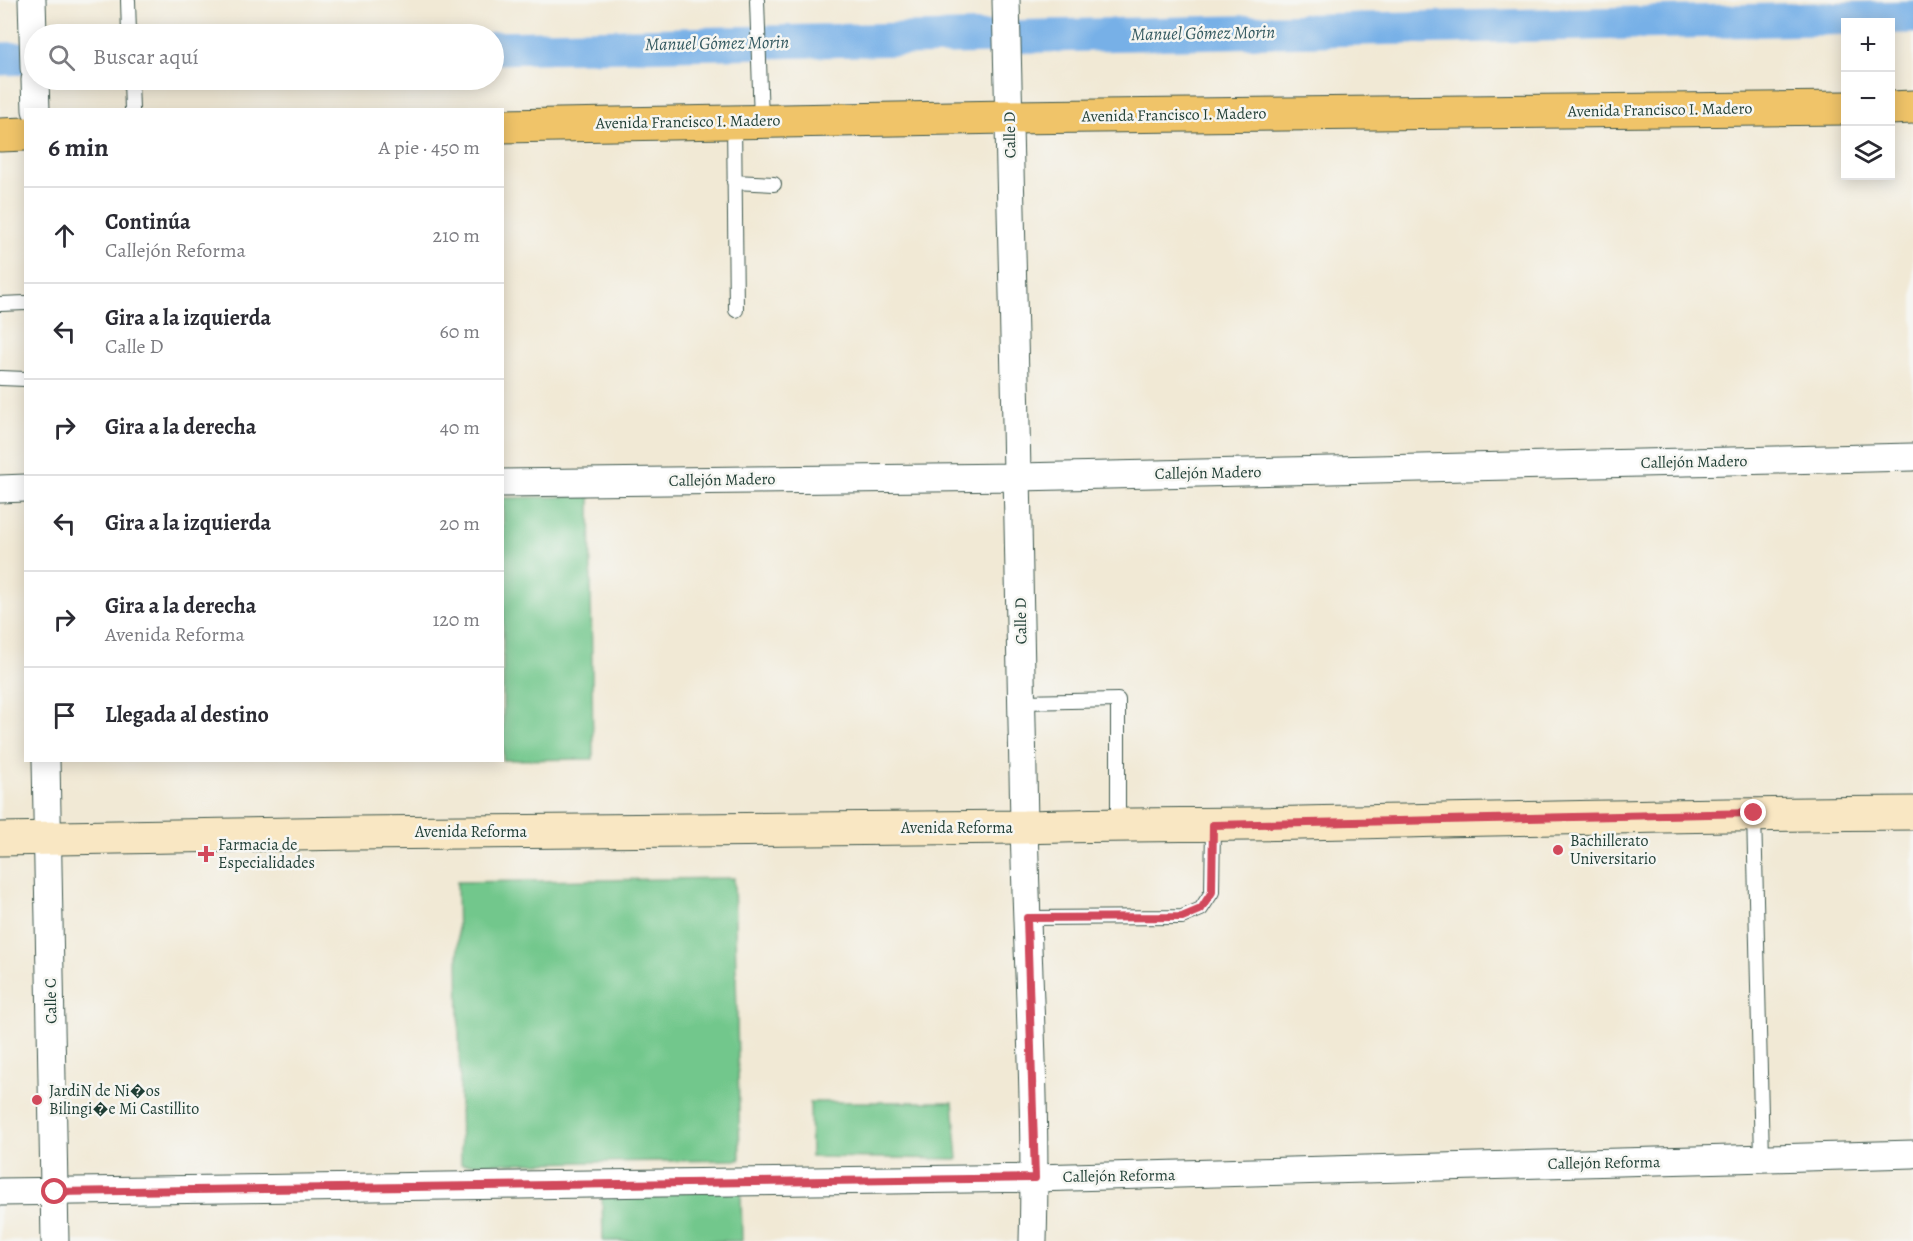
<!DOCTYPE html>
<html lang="es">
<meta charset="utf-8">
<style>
body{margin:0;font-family:Alegreya,serif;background:#f7f7f7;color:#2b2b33}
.controls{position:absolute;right:18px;top:18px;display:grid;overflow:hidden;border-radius:0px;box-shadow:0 3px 15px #0003}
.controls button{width:54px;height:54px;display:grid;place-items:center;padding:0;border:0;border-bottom:2px solid #e1e1e2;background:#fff;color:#2b2b33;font:30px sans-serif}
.stop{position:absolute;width:18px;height:18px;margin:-14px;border:4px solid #d1495b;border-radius:50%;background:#fff}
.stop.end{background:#d1495b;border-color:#fff;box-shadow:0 2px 6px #0008}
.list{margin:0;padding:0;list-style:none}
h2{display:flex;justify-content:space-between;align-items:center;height:78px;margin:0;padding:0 24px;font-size:26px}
h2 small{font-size:20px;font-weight:400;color:#7c7c81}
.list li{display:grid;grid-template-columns:39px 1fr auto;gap:18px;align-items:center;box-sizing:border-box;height:96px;padding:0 24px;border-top:2px solid #e1e1e2}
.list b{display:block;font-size:22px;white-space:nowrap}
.list p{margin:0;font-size:20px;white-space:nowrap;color:#7c7c81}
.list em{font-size:20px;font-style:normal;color:#7c7c81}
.icon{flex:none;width:33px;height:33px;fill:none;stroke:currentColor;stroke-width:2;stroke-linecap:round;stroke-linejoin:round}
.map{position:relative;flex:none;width:1913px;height:1241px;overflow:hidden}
.search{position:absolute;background:#fff;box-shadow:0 3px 15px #0003;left:24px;top:24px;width:480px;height:66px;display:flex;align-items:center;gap:15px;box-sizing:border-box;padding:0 21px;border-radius:33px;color:#7c7c81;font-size:22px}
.panel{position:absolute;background:#fff;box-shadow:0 3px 15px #0003;left:24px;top:108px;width:480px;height:654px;border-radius:0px}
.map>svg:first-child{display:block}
.green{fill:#72c78c;stroke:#488260;stroke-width:1.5}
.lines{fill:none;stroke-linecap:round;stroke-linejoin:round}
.canal{stroke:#77b0e7;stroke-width:33}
.lane-casing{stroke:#3e574c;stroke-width:16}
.street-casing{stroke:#3e574c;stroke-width:29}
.secondary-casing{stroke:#3e574c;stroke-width:35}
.primary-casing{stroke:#3e574c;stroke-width:35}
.lane{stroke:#fff;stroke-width:14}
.street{stroke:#fff;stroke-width:27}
.secondary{stroke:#f9e7c3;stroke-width:33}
.primary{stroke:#f0c469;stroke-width:33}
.route{stroke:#d1495b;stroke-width:8}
.poi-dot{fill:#d1495b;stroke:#f6f6f2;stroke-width:2}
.labels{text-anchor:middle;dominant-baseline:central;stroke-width:5;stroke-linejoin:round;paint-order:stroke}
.street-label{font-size:16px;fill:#1f3d34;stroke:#f6f6f2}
.poi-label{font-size:16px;fill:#1f3d34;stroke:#f6f6f2;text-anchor:start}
.water-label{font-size:18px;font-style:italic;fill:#355a61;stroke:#f6f6f2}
</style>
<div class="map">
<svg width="1913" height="1241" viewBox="0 0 1913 1241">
<rect width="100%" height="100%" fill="#f6f6f2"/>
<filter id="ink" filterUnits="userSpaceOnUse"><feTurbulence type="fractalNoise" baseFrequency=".0167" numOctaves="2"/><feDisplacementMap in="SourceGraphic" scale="12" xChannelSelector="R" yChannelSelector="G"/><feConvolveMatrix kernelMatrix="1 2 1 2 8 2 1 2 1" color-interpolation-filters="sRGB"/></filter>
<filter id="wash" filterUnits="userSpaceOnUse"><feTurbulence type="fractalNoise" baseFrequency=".008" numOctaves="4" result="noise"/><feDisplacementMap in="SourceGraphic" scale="24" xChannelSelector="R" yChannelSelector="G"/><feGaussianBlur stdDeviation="1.35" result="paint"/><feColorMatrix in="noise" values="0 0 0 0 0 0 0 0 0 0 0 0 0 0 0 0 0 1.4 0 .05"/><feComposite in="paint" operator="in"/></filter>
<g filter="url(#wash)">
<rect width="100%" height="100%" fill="#f1e9d5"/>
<path class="green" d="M590 496 593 759 503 760V498Z
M734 878 740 1160 461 1164 457 882Z
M810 1102H953L958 1159 811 1157Z
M741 1191 742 1241H603L602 1192Z"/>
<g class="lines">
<path class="canal" d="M494 48 1913 17
M0 59 34 58"/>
</g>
</g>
<g filter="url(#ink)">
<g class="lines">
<defs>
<path id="lane" d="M128 0 129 34
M757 0 761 121
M131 80 132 110
M734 121 736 310
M734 182 774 184
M0 304 26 303
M0 378 26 379
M1022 702 1118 700V824
M1754 813 1762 1159
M1027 918 1182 917 1201 909 1212 892 1213 825"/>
<path id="street" d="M32 0 34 68
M1006 0C1014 274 1018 549 1024 823 1027 962 1037 1102 1033 1241
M35 80 36 110
M502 483 1018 477 1913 457
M0 489 26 488
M46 760 55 1241
M0 1192 1035 1178 1913 1154"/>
<path id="secondary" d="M0 839 356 833 1024 827C1116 824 1208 825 1301 823 1505 819 1709 814 1913 813"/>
<path id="primary" d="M1890 108 1913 107
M502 126 1009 117 1846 108
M0 135 26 134"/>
</defs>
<use href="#lane" class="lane-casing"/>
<use href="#street" class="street-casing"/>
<use href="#secondary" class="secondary-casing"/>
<use href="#primary" class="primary-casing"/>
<use href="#lane" class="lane"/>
<use href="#street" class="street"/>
<use href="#secondary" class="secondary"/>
<use href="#primary" class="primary"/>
</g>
</g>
<g class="lines" filter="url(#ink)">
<path class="route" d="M55 1192 1035 1178 1027 918 1182 917 1201 909 1212 892 1213 825 1754 813"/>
</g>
<g class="poi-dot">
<circle cx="1558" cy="850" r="6"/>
<path d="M203 845h6v6h6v6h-6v6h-6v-6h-6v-6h6z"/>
<circle cx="37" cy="1100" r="6"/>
</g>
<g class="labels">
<g class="street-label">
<text transform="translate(1660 110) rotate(-1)">Avenida Francisco I. Madero</text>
<text transform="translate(1174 115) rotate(-1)">Avenida Francisco I. Madero</text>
<text transform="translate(688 122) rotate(-1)">Avenida Francisco I. Madero</text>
<text transform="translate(1010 135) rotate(-91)">Calle D</text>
<text transform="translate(1694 462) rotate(-1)">Callejón Madero</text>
<text transform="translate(1208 473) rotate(-1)">Callejón Madero</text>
<text transform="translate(722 480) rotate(-1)">Callejón Madero</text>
<text transform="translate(1021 621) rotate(-91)">Calle D</text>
<text x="957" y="828">Avenida Reforma</text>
<text x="471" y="832">Avenida Reforma</text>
<text transform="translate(51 1001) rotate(-91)">Calle C</text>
<text transform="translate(1604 1163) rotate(-1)">Callejón Reforma</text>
<text transform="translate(1119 1176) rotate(-1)">Callejón Reforma</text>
</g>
<g class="poi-label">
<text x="1570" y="841">Bachillerato<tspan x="1570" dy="18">Universitario</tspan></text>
<text x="218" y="845">Farmacia de<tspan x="218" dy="18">Especialidades</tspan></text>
<text x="49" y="1091">JardiN de Ni�os<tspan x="49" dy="18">Bilingi�e Mi Castillito</tspan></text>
</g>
<g class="water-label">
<text transform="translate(1203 33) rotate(-1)">Manuel Gómez Morin</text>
<text transform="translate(717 43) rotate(-1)">Manuel Gómez Morin</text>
</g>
</g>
</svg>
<div class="controls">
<button>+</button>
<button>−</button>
<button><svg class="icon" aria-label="layers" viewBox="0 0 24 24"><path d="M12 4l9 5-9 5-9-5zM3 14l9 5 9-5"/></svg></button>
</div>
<div class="stop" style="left:55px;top:1192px"></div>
<div class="stop end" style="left:1754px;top:813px"></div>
<div class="search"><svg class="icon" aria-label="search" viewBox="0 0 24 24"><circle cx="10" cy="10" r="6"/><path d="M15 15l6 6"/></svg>Buscar aquí</div>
<section class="panel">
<h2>6 min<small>A pie · 450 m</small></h2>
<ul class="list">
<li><svg class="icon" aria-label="ahead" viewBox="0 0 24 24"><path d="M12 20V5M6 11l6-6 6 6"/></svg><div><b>Continúa</b><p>Callejón Reforma</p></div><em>210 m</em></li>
<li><svg class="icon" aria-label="left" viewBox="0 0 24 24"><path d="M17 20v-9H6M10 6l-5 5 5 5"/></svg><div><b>Gira a la izquierda</b><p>Calle D</p></div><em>60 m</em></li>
<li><svg class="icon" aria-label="right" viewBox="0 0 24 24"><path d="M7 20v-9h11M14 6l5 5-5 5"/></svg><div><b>Gira a la derecha</b></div><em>40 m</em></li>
<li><svg class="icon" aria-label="left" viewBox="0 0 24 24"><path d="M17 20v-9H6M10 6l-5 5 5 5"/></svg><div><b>Gira a la izquierda</b></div><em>20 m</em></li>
<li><svg class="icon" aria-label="right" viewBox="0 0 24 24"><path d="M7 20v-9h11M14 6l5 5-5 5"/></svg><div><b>Gira a la derecha</b><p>Avenida Reforma</p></div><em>120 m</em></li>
<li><svg class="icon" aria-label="arrive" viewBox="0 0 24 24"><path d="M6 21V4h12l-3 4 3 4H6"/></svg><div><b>Llegada al destino</b></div></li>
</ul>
</section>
</div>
